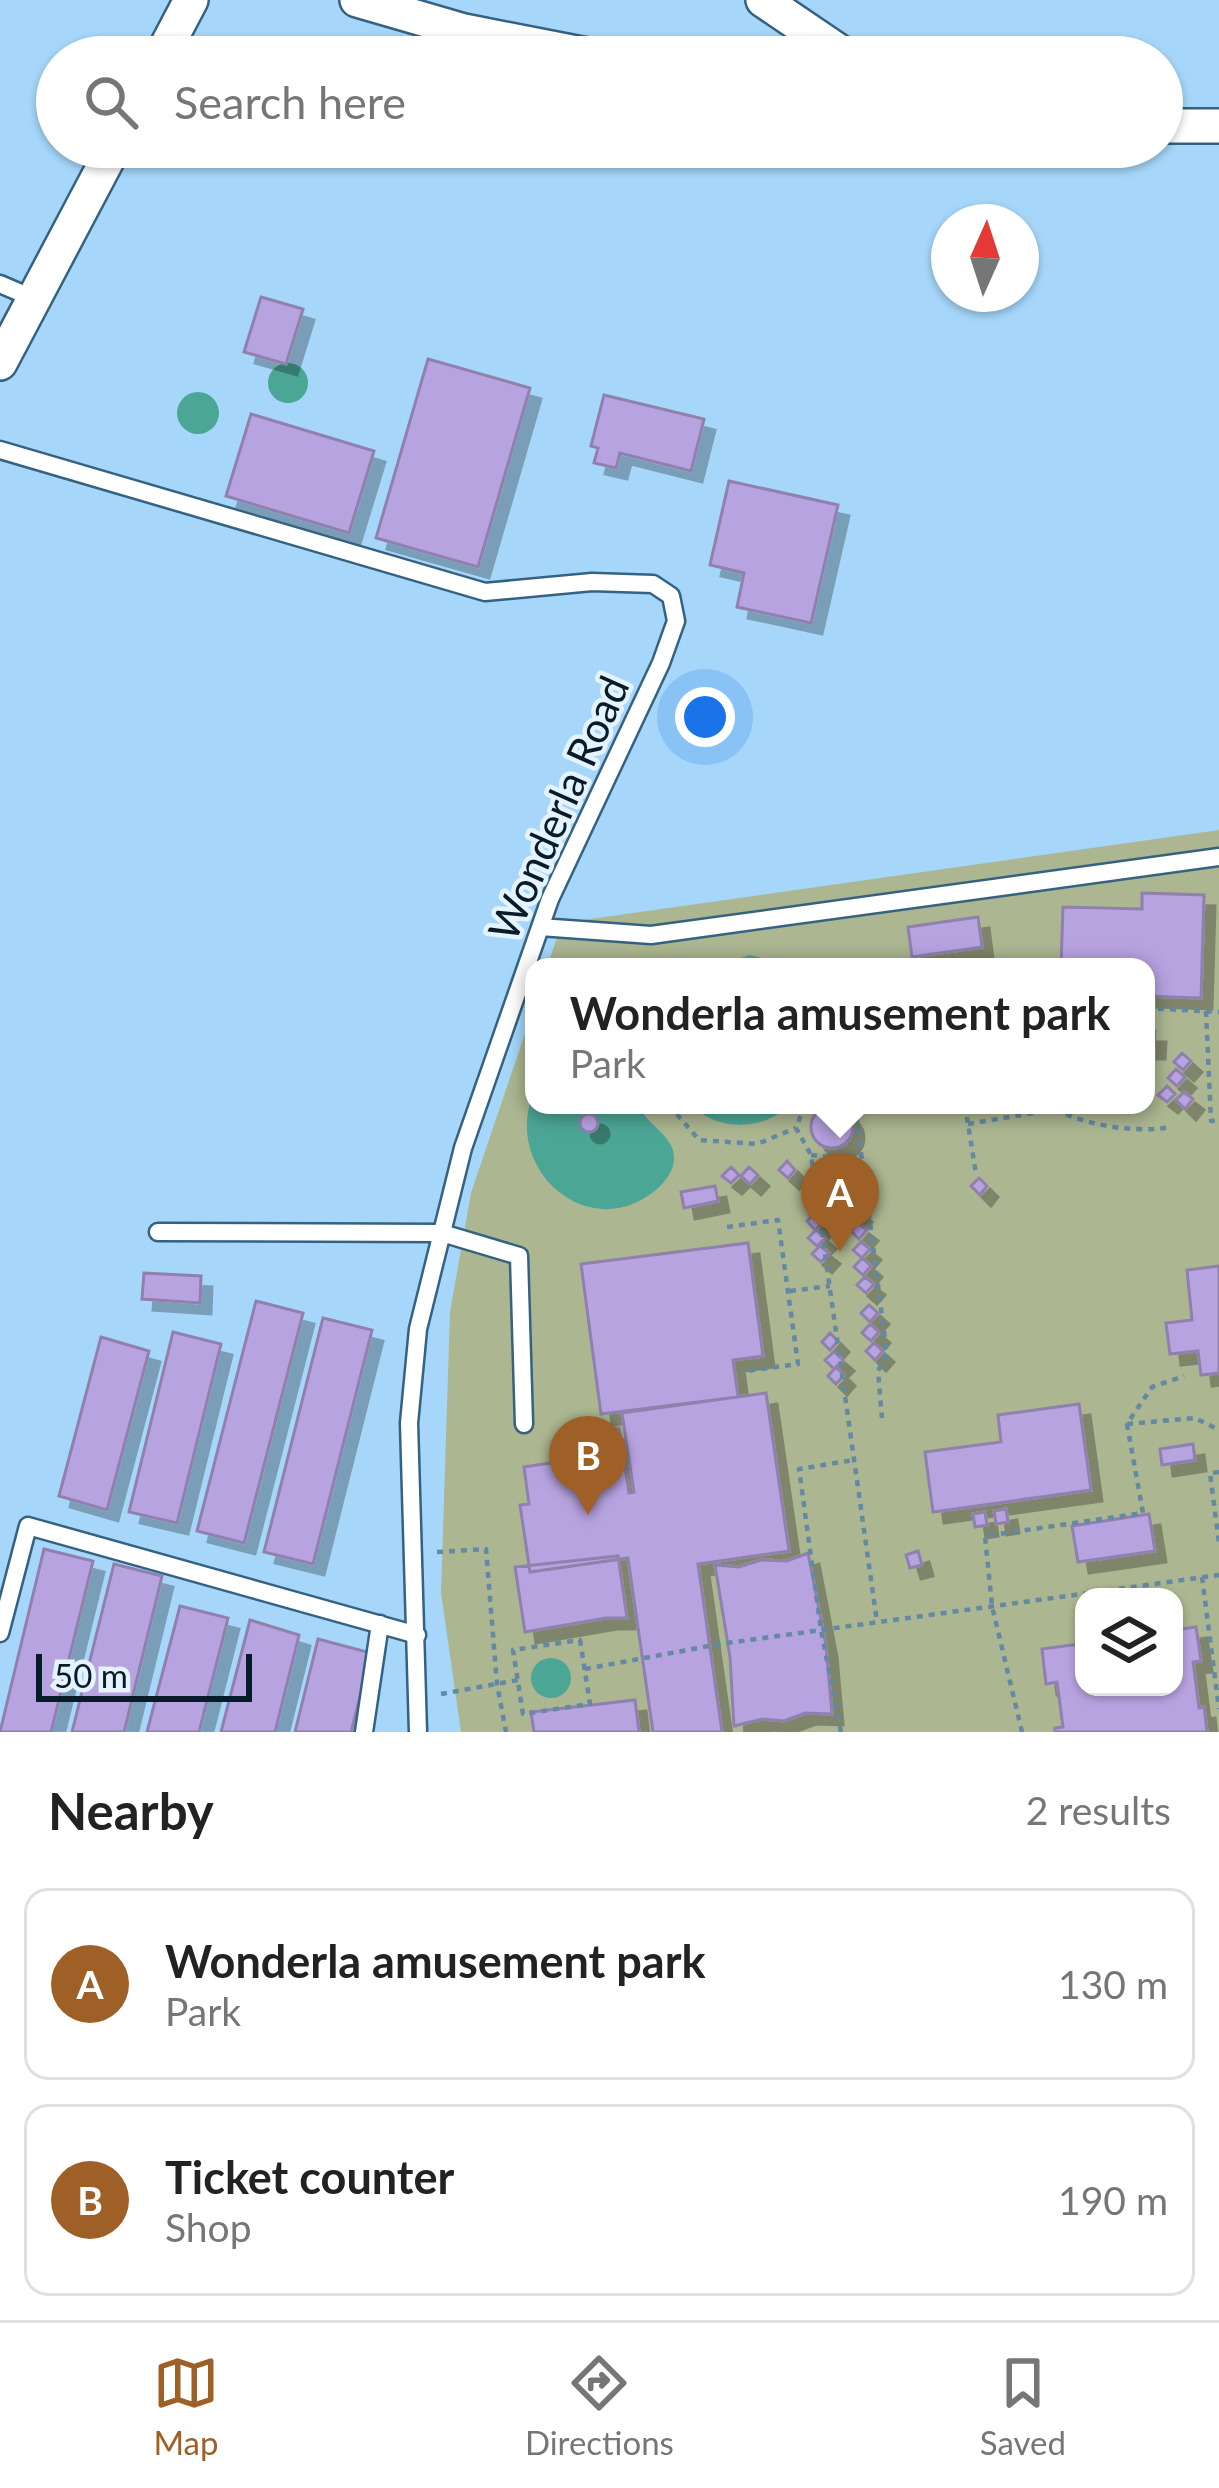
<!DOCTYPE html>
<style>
body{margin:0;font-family:Lato,sans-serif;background:#f2f2f2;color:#222}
.controls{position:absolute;right:36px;bottom:36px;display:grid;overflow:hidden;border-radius:24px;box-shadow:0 3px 9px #0004}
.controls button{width:108px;height:108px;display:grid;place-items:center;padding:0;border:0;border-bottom:3px solid #e0e0e0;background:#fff;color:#222;font:60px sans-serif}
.compass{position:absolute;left:931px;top:204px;width:108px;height:108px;border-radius:50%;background:#fff;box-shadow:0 3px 9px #0004;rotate:3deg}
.scale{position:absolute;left:36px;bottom:30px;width:216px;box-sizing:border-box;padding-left:12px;border:6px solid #081b28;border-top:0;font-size:33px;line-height:42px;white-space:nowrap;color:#081b28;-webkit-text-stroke:9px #e4f3fe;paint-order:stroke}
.you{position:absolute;left:705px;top:717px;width:42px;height:42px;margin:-30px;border:9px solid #fff;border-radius:50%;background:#1a73e8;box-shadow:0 0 0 18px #1a73e833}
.badge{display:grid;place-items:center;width:78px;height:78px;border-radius:50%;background:#9e6026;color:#fff;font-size:39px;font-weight:700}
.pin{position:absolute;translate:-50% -99px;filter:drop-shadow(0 3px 6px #0008)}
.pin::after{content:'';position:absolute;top:63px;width:42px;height:36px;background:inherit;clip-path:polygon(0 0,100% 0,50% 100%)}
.popup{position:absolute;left:525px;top:958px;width:630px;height:156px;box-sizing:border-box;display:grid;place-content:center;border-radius:24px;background:#fff;filter:drop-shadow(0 3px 9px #0005);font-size:39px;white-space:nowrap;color:#767676}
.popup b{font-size:45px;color:#222}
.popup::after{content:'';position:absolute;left:50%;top:100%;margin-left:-24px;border:24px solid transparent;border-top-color:#fff}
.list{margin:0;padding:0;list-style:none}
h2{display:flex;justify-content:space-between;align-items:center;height:156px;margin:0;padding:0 48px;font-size:51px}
h2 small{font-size:39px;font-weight:400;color:#767676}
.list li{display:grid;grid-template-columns:78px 1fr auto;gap:36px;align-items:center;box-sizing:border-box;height:192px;margin:0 24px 24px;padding:0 24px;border:3px solid #e0e0e0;border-radius:24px}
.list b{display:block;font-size:45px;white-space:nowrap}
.list p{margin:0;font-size:39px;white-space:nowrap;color:#767676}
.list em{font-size:39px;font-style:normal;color:#767676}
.icon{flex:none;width:66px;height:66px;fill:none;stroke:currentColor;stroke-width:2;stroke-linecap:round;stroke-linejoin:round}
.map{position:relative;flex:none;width:1219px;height:1732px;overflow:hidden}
.search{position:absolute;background:#fff;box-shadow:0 3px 9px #0004;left:36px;right:36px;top:36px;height:132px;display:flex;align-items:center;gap:30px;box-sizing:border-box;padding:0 42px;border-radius:66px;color:#767676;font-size:45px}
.sheet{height:588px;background:#fff}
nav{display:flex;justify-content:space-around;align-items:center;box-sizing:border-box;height:168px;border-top:3px solid #e0e0e0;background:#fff;font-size:33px;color:#767676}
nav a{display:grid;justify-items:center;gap:6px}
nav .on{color:#9e6026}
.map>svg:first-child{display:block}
.green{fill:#acb690;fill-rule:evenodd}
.water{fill:#4ca696}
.building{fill:#b8a3e1;stroke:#9080ae;stroke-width:3;filter:url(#shadow)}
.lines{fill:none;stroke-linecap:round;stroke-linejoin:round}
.service-casing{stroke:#346280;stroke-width:21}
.minor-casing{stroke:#346280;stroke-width:38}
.path{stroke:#6489a3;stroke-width:4.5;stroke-dasharray:6 6;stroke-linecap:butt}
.service{stroke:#fff;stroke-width:16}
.minor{stroke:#fff;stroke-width:33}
.labels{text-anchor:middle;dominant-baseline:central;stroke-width:9;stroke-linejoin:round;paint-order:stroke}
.street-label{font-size:42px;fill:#081b28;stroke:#e4f3fe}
</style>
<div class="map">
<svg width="1219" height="1732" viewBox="0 0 1219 1732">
<defs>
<filter id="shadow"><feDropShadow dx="11" dy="11" stdDeviation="0" flood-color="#0004"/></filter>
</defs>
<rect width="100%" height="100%" fill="#a6d7fa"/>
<path class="green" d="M1219 830V1732H461L441 1593 450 1312 471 1193 534 1007V1105H1146V967H547L562 923ZM1084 1597H1174V1687H1084Z"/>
<path class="water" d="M268 383a20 20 0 1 1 40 0a20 20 0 1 1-40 0Z
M177 413a21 21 0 1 1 42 0a21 21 0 1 1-42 0Z
M750 955 794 967H715Z
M534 1092V1105H638C647 1125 674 1136 674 1157 675 1169 665 1182 657 1189 590 1247 501 1169 534 1092Z
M692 1105H789C764 1131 717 1132 692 1105Z
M531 1678a20 20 0 1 1 40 0a20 20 0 1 1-40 0Z"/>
<path class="building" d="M261 297 303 309 286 364 244 352Z
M428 359 530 388 478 567 376 538Z
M604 395 704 419 691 471 620 453 616 468 594 463 598 448 591 446Z
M251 414 374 451 349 533 226 496Z
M729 481 838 505 811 623 737 607 744 573 710 565Z
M1142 893 1204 895 1201 998 1146 996V967H1061L1063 907 1142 909Z
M978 917 982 947 912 957 908 927Z
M1146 1031H1155L1154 1048H1146Z
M1182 1053 1191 1061 1183 1070 1174 1062Z
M1176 1069 1185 1077 1177 1086 1168 1078Z
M1167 1086 1175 1094 1167 1102 1158 1095Z
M1184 1092 1193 1099 1185 1109 1176 1100Z
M811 1127a21 21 0 1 1 42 0a21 21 0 1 1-42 0Z
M580 1123a9 9 0 1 1 18 0a9 9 0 1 1-18 0Z
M787 1161 795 1170 788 1178 779 1170Z
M731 1167 739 1175 731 1183 722 1176Z
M749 1167 758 1175 750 1184 741 1176Z
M979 1178 987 1186 980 1195 971 1186Z
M851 1184 860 1192 852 1200 843 1193Z
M715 1186 718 1201 684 1208 681 1192Z
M852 1203 861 1211 853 1220 844 1212Z
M815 1213 824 1221 815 1230 807 1221Z
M858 1223 867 1230 859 1239 851 1231Z
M816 1230 825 1238 817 1246 808 1238Z
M861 1242 870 1249 862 1258 853 1250Z
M748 1243 763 1356 733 1360 738 1397 601 1414 581 1264Z
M820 1246 829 1253 821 1262 812 1254Z
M862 1258 871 1266 863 1275 854 1267Z
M1219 1266V1373L1201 1375 1198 1351 1170 1354 1166 1323 1192 1320 1187 1270Z
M144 1273 201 1276 200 1303 142 1299Z
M865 1277 874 1284 866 1293 857 1285Z
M256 1301 303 1313 244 1543 197 1531Z
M869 1305 878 1313 870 1322 861 1313Z
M323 1318 372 1330 313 1564 264 1552Z
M870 1324 879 1332 871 1341 862 1333Z
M173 1332 221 1344 177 1523 129 1512Z
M830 1333 838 1341 830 1350 822 1342Z
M101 1337 149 1351 107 1510 59 1496Z
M874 1343 883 1351 875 1360 866 1351Z
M834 1352 843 1360 834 1369 825 1360Z
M836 1367 844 1375 836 1384 828 1376Z
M766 1393 789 1551 698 1564 722 1732H653L628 1558 530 1572 520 1505 529 1504 524 1467 563 1461 560 1437 619 1428 629 1493 634 1492 622 1413Z
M1079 1404 1091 1490 933 1512 925 1452 1001 1442 998 1415Z
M1193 1444 1195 1460 1162 1465 1160 1449Z
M1006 1509 1008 1522 996 1524 994 1511Z
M985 1512 987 1525 975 1527 973 1514Z
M1149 1514 1155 1551 1078 1562 1072 1526Z
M44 1549 93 1561 51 1732H0Z
M918 1551 922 1565 910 1568 906 1555Z
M808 1553 826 1646 832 1714 805 1713 784 1721 762 1719 734 1726 730 1657 715 1565 739 1567 761 1560 787 1561Z
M618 1556 627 1618H606L525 1632 515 1567Z
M114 1564 162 1576 124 1732H72Z
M180 1606 228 1618 199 1732H147Z
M250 1620 299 1635 275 1732H221Z
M1196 1627 1201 1661 1193 1662 1199 1708 1204 1707 1207 1732H1055V1728L1063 1727 1057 1682 1046 1684 1042 1649 1080 1644 1084 1652V1687H1174V1630Z
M318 1639 371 1653 351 1732H295Z
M635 1700 639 1732H534L531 1712Z"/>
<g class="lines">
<defs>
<path id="service" d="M0 284 35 299
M0 450 485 592 592 582 653 584 671 596 676 621 661 663 550 899 463 1148 418 1329 409 1423 418 1732
M540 927 651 935 1219 857
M158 1232 442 1233 519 1256 524 1424
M0 1633 28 1526 417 1635
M364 1732 380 1624"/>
<path id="minor" d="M357 0 464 31 597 57
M763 0 847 57
M161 57 191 0
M1162 126H1219
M0 363 114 147"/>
</defs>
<use href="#service" class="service-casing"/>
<use href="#minor" class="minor-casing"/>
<path class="path" d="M1146 1008 1219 1012
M1206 1011 1211 1121 1219 1120
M669 1105 699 1140 757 1144 796 1128
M805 1105 796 1128 811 1155 877 1622
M855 1105 887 1355 878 1371 882 1418
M965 1105 976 1174
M1044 1105C1083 1124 1128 1134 1171 1127
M968 1124 1051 1110
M811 1155 843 1158 863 1154
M727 1227 778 1220 798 1364 747 1371
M790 1291 830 1286
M1127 1424 1195 1418 1219 1430
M1219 1472 1210 1473 1219 1543
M437 1552 486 1549 497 1684 506 1732
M1202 1577 1219 1709
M580 1640 590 1704 523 1714 513 1650Z
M585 1669 720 1644 1219 1575
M441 1694 518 1680
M841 1732 821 1630 799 1469 854 1460
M1022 1732 992 1606 985 1536 1143 1513 1127 1424 1152 1387 1184 1376"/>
<use href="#service" class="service"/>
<use href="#minor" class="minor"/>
</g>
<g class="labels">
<g class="street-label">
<text transform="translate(558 808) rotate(-66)">Wonderla Road</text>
</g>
</g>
</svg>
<div class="controls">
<button><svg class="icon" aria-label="layers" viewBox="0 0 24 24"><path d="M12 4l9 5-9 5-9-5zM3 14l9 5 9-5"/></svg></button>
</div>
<svg class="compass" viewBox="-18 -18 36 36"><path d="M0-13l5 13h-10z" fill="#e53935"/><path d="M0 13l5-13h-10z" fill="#767676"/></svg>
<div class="scale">50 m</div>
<div class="you"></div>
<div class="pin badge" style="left:840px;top:1252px">A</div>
<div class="popup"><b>Wonderla amusement park</b>Park</div>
<div class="pin badge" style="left:588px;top:1515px">B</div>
<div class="search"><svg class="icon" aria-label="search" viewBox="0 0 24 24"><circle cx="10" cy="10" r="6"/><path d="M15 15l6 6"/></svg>Search here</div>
</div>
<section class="sheet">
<h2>Nearby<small>2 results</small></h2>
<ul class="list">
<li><span class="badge">A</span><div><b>Wonderla amusement park</b><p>Park</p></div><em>130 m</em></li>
<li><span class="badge">B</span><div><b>Ticket counter</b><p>Shop</p></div><em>190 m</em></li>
</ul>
</section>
<nav>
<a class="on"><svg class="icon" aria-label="map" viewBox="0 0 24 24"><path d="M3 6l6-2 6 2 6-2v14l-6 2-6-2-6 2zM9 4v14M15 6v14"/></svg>Map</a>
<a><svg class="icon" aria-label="directions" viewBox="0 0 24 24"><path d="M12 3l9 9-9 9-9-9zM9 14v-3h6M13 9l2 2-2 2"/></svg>Directions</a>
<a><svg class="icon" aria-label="saved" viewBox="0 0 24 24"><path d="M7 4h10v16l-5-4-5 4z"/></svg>Saved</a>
</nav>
